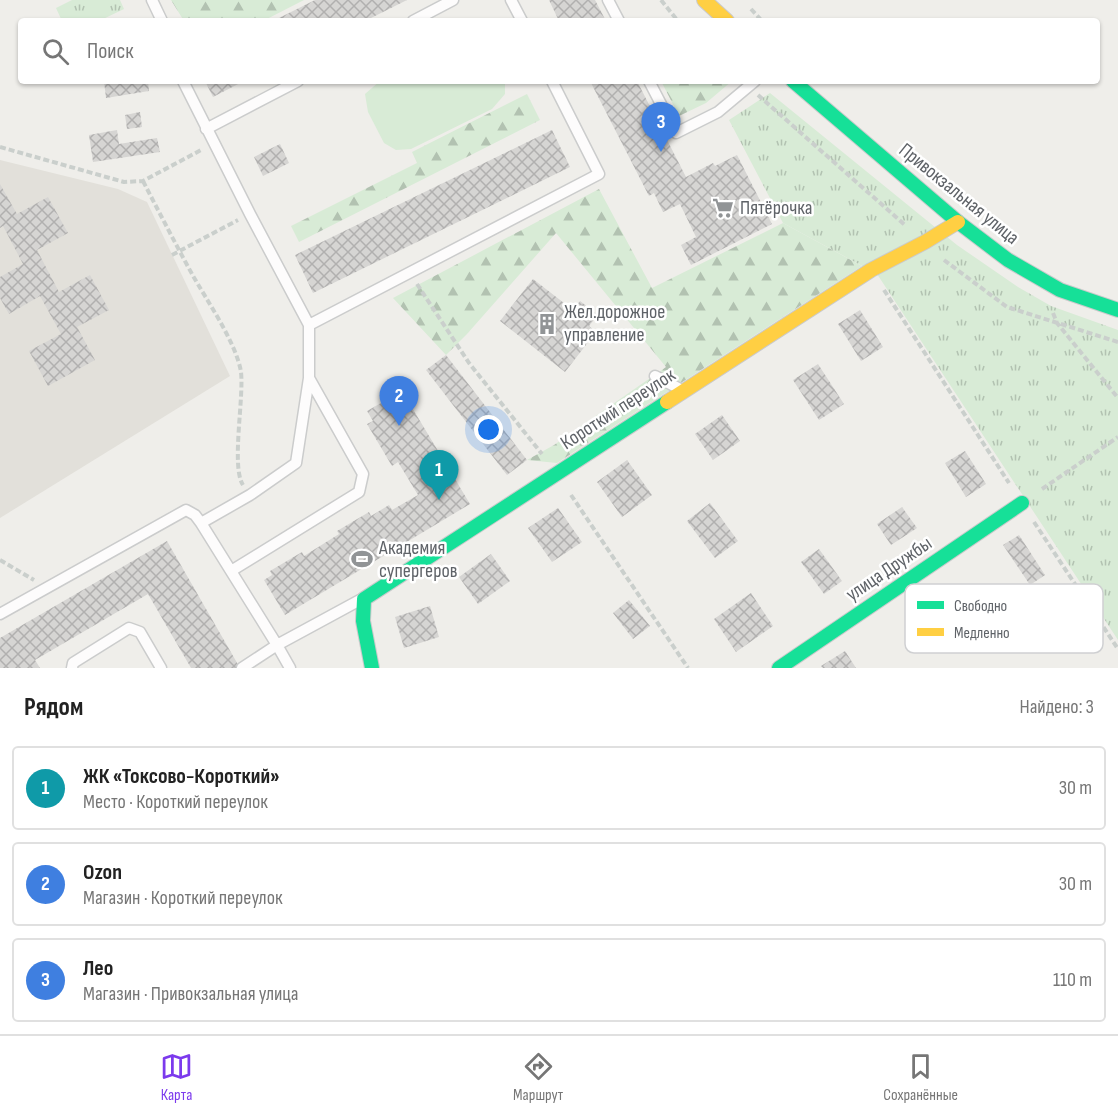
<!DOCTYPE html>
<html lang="ru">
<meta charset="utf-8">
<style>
body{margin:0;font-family:"Sofia Sans Condensed",sans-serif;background:#f6f6f6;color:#222}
.you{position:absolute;left:489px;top:430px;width:21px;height:21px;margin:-15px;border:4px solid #fff;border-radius:50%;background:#1a73e8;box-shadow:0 0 0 9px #1a73e833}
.badge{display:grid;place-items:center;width:39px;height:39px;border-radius:50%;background:#7c3aed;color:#fff;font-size:20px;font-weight:700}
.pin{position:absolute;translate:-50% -50px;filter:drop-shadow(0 2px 3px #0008)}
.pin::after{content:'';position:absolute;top:32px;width:21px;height:18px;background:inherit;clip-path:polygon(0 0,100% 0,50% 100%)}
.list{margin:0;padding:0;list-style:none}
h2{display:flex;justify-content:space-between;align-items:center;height:78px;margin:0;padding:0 24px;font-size:26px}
h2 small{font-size:20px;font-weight:400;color:#767676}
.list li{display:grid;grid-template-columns:39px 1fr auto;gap:18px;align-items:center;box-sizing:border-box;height:84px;margin:0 12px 12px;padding:0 12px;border:2px solid #e0e0e0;border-radius:6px}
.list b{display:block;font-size:22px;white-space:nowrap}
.list p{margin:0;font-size:20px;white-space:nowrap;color:#767676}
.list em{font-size:20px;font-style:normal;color:#767676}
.icon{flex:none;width:33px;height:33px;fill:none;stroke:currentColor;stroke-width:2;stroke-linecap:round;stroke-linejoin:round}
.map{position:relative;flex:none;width:1118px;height:668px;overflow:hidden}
.search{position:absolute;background:#fff;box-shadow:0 2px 4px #0004;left:18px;right:18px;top:18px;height:66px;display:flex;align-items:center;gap:15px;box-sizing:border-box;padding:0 21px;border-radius:6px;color:#767676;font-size:22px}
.sheet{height:366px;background:#fff}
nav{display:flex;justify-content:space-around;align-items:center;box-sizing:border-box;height:84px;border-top:2px solid #e0e0e0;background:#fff;font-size:16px;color:#767676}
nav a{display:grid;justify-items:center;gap:3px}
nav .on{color:#7c3aed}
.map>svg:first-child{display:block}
.education{fill:#e2e0da}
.green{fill:#d8ebd6}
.forest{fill:url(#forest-firs)}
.park{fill:url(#park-tufts)}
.building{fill:url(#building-cross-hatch)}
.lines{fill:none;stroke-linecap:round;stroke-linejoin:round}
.lane-casing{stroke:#cbcccc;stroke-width:13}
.fast-casing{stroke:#cacacb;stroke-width:16}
.slow-casing{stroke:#cacacb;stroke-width:16}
.path{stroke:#cacfcc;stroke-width:4;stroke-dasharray:6 3;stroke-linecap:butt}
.lane{stroke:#fdfcfc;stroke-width:10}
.fast{stroke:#16e098;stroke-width:14}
.slow{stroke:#ffcf43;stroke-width:14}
.labels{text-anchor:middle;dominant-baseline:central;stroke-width:5;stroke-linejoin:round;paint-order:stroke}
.street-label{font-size:20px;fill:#5f6368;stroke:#fff}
.poi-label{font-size:20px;fill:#5f6368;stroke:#fff;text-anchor:start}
.key{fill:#fff;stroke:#cfd0d2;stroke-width:1.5}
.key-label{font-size:16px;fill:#5f6368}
</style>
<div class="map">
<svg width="1118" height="668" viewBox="0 0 1118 668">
<defs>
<pattern id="forest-firs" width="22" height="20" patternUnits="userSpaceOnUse" patternTransform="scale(1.5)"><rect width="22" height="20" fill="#d8ebd6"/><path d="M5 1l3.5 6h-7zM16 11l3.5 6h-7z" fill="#b2c2b1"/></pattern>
<pattern id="park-tufts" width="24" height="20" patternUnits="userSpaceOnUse" patternTransform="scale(1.5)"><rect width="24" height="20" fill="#d8ebd6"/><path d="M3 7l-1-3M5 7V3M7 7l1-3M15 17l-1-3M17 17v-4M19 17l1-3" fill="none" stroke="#b2c2b1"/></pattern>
<pattern id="building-cross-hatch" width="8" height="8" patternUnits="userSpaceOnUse" patternTransform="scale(1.5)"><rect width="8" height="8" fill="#d6d5d3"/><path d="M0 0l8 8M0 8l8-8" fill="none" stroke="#b1b0af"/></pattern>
</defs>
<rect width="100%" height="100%" fill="#efeeea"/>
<path class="education" d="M0 160 118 189 147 202 230 376 0 518Z"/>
<path class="green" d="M380 81H505V94L492 109 411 149 396 150 384 143 368 112 365 94Z"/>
<path class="forest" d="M171 0H304L263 21H184Z
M661 81H732L706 103 679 116Z
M527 94 540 120 299 242 291 226 417 163 412 152Z
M599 189 652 288 783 223 862 266 557 463 527 460 554 445 666 367 556 233 467 334 446 355 393 298Z"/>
<path class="park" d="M72 0H120L124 9 99 21H62L56 8Z
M770 93 957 245 1018 287 1051 306 1118 330V640L877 274 783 223 729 120Z"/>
<path class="building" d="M315 0H407L365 21H273Z
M549 0H595L606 21H559Z
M104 81H148L149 91 106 98Z
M205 81H244L213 97Z
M590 81H637L686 177 713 163 715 166 737 155 772 224 691 265 681 245 696 237 680 204 663 212 654 193 649 196Z
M140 112 142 127 127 129 125 115Z
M117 130 119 144 157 138 160 152 93 162 89 135Z
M552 130 570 167 313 293 295 255Z
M280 144 289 163 263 176 254 157Z
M0 184 17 214 48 197 68 233 37 250 59 292 90 275 109 310 77 327 95 360 48 386 29 351 61 334 40 296 9 314 0 298V277L23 264 3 226 0 228Z
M533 279 573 310 580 301 598 315 589 326 596 332 565 372 500 321Z
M860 310 883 347 861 361 838 324Z
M446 355 527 460 507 475 426 370Z
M818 364 844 404 819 420 793 380Z
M402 391 470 504 285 615 264 580 272 575 270 571 302 552 304 556 339 534 337 531 369 512 371 516 389 505 392 510 418 495 398 462 392 466 367 424 373 421 367 411Z
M722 415 740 441 713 460 695 434Z
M965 451 986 484 966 497 945 463Z
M627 460 652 495 622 517 597 482Z
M710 503 738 541 715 558 687 521Z
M902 507 917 528 891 545 877 524Z
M558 508 582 542 552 562 528 528Z
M1019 535 1045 575 1030 585 1003 545Z
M167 541 240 668H191L148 594 35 660 40 668H0V638Z
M819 549 842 581 824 594 801 562Z
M491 554 510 581 478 604 459 577Z
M751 593 773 626 736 652 714 619Z
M629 600 650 626 633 639 613 613Z
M430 606 439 637 404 648 395 617Z
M845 651 856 668H823L821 666Z"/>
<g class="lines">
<defs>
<path id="lane" d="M152 0 162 21
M511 0 522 21
M608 0 619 21
M413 21 453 0
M183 81 250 214 309 325 599 174 552 81
M649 81 676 133 718 112 755 81
M206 129 298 81
M309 325V378L296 463 250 495 201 523 277 645 360 600
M655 376 680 389
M231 571 359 492 363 474 309 378
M0 614 186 510 195 515 201 523
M72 668 73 663 129 628 140 632 161 668
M242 668 277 645 290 668"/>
<path id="fast" d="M793 81 958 222 1008 260 1060 290 1118 310
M372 668 363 621 364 599 667 402
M779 668 1022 503"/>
<path id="slow" d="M704 0 727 21
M667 402 871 270 925 242 958 222"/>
</defs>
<use href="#lane" class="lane-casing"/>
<use href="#fast" class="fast-casing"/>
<use href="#slow" class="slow-casing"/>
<path class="path" d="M661 0 678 21
M751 9 762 21
M758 95 905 225
M0 147 124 182 143 181 203 149
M143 181C159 212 175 243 192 274 207 301 236 342 241 372 244 399 231 467 243 485
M172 255 238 220
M944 260 1007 307 1118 342
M417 284 469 363 542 454
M884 290 1009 483
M1053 313 1057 323 1118 398
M1042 489 1118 437
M571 495 688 668
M1034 522 1118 649
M0 560 34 580"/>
<use href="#lane" class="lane"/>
<use href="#fast" class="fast"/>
<use href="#slow" class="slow"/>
</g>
<defs>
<symbol id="supermarket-bare" viewBox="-9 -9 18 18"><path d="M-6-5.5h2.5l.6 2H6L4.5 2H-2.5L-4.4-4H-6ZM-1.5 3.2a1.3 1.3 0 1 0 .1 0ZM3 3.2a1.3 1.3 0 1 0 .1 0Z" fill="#919496" stroke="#fff" stroke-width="2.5" paint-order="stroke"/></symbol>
<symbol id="building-bare" viewBox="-9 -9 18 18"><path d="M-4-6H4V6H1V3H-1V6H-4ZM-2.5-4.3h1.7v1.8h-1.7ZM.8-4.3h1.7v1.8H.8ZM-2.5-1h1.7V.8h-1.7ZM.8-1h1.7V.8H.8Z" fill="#919496" stroke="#fff" stroke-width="2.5" paint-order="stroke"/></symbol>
<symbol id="stadium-bare" viewBox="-9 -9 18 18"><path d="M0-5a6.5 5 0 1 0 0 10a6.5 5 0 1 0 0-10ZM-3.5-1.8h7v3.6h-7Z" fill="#919496" stroke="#fff" stroke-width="2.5" paint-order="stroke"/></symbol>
</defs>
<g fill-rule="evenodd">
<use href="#supermarket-bare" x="708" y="193" width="30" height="30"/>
<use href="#building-bare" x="532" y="309" width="30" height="30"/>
<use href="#stadium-bare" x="347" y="544" width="30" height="30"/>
</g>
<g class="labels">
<g class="street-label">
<text transform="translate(959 194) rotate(39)">Привокзальная улица</text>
<text transform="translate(618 409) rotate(-33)">Короткий переулок</text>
<text transform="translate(889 569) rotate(-34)">улица Дружбы</text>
</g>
<g class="poi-label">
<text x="740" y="208">Пятёрочка</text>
<text x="564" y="312">Жел.дорожное<tspan x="564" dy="23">управление</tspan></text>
<text x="379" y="548">Академия<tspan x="379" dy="23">супергеров</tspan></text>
</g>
</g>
<rect x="905" y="584" width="198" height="69" rx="9" class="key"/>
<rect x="917" y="601" width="27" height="8" fill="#16e098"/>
<rect x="917" y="628" width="27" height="8" fill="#ffcf43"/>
<g class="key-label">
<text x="954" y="611">Свободно</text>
<text x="954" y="638">Медленно</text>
</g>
</svg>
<div class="you"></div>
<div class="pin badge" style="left:439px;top:500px;background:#0f9aa8">1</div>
<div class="pin badge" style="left:399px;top:426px;background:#3f7fe0">2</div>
<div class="pin badge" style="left:661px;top:152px;background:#3f7fe0">3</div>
<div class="search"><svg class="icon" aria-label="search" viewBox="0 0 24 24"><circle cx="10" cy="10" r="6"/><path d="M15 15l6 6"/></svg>Поиск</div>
</div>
<section class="sheet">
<h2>Рядом<small>Найдено: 3</small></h2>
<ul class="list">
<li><span class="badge" style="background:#0f9aa8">1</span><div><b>ЖК «Токсово-Короткий»</b><p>Место · Короткий переулок</p></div><em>30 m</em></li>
<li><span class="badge" style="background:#3f7fe0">2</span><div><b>Ozon</b><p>Магазин · Короткий переулок</p></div><em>30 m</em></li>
<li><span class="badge" style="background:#3f7fe0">3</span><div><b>Лео</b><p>Магазин · Привокзальная улица</p></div><em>110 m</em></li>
</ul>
</section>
<nav>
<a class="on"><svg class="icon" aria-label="map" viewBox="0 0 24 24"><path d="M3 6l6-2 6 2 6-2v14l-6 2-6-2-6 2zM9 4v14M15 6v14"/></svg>Карта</a>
<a><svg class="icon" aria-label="directions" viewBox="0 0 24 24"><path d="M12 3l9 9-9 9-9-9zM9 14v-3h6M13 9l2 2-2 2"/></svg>Маршрут</a>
<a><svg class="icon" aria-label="saved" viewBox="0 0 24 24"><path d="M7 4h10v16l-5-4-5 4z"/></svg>Сохранённые</a>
</nav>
